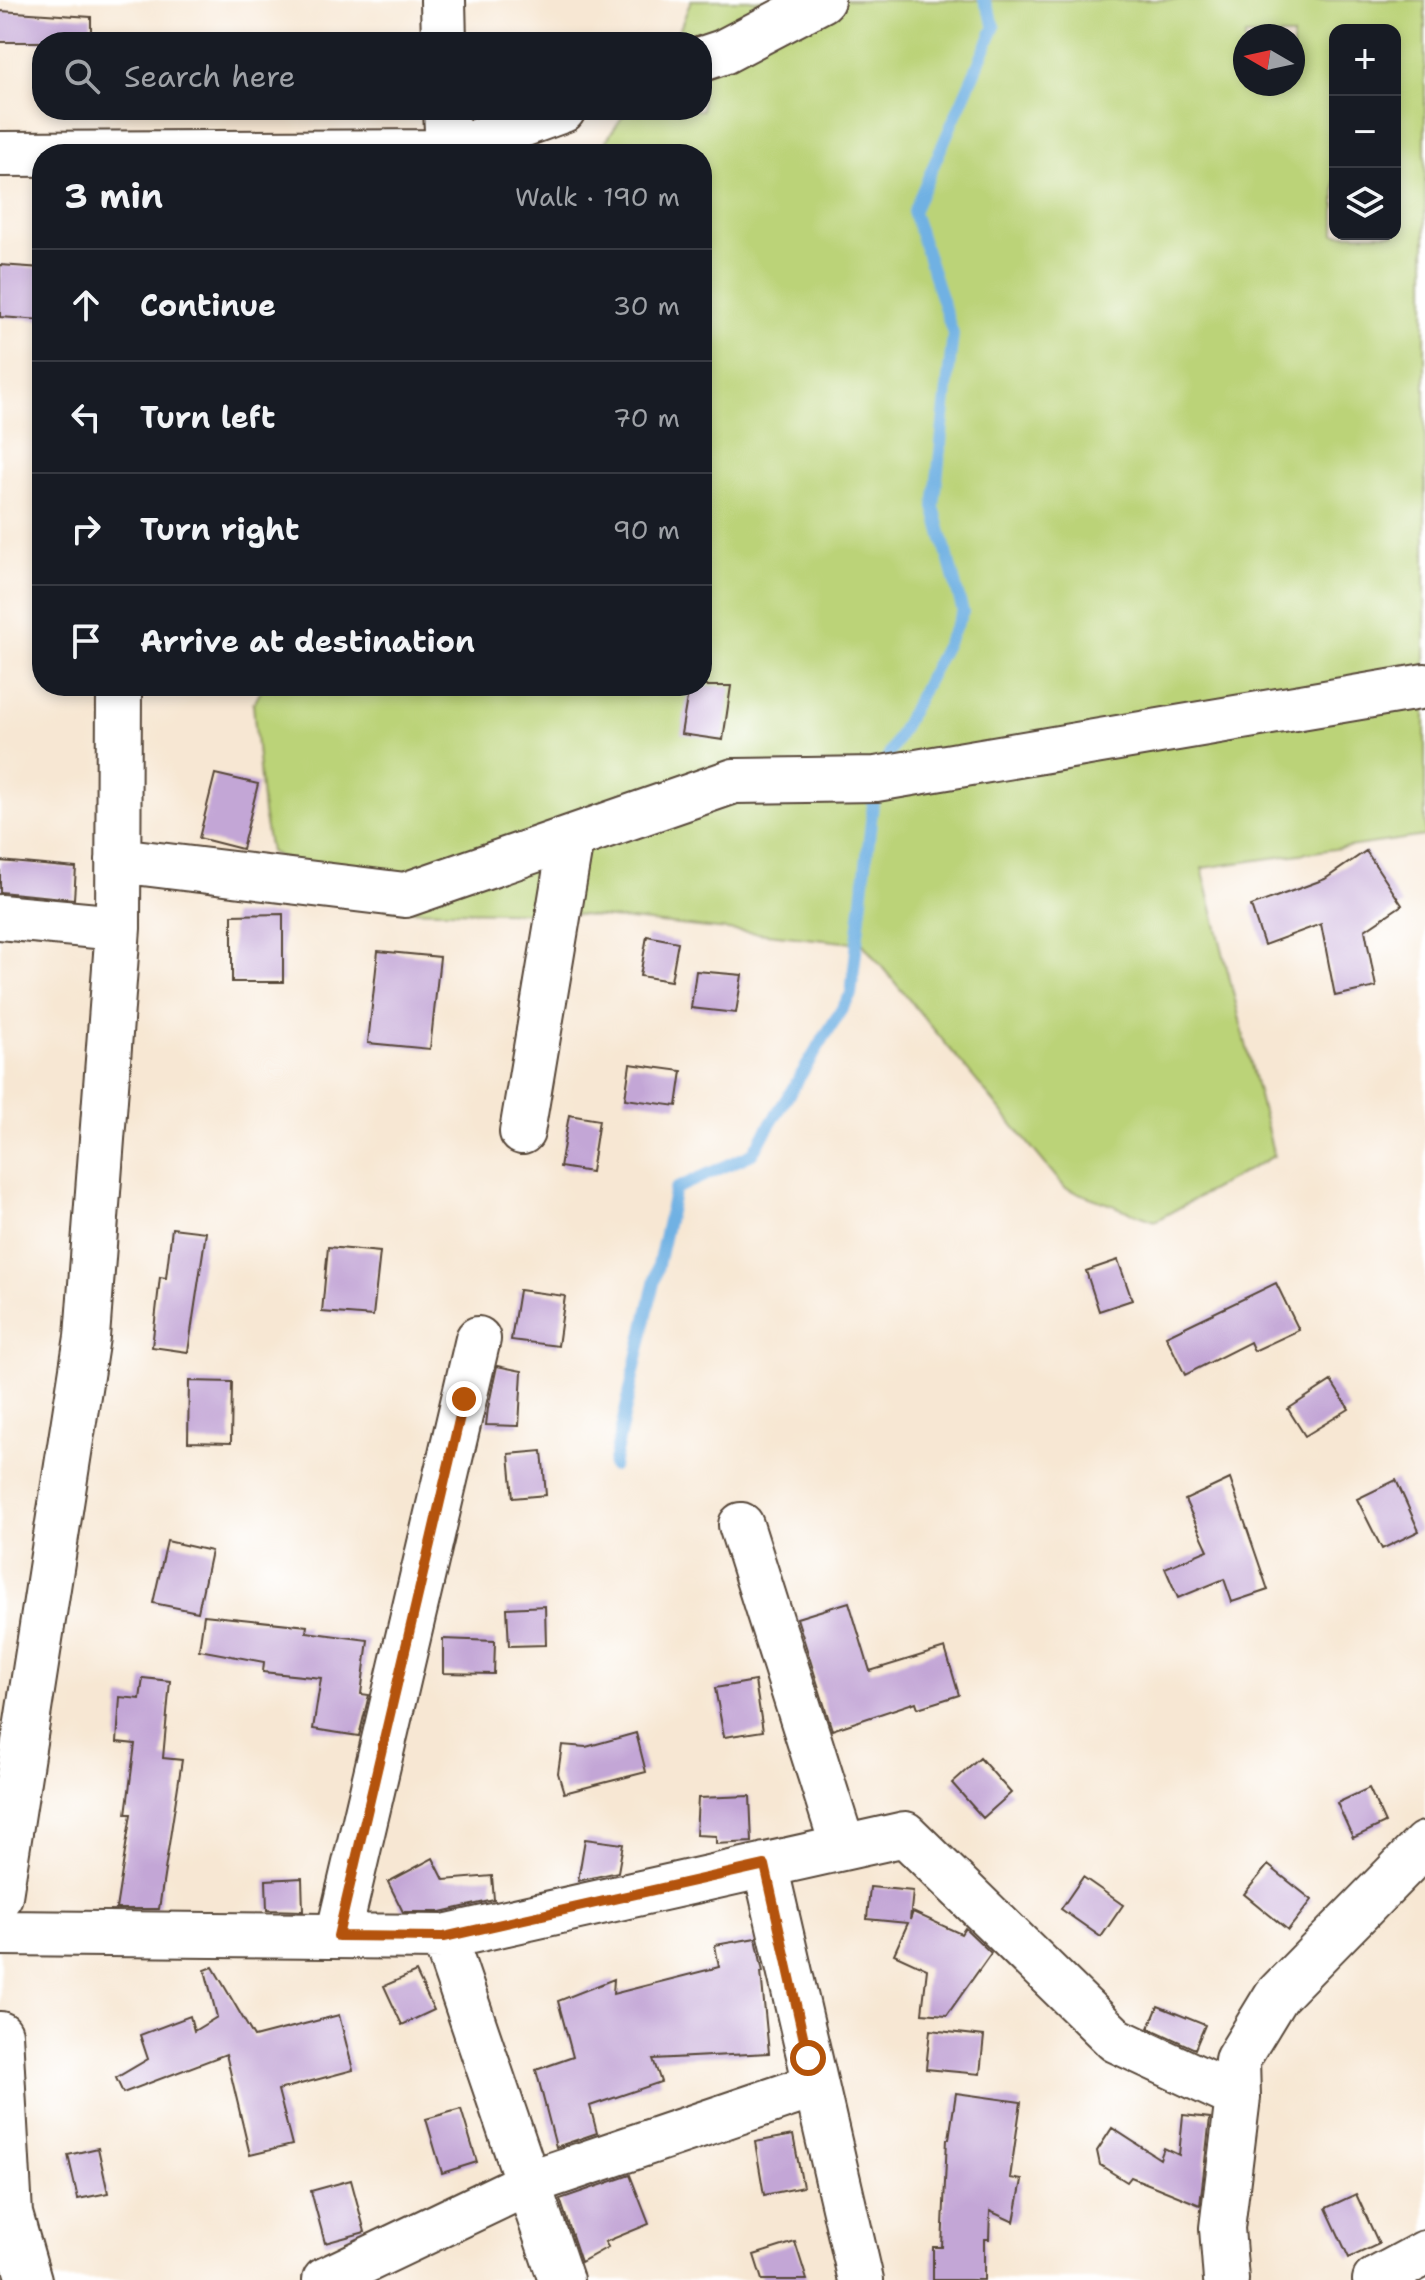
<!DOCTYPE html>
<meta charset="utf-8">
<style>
body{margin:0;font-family:"Shantell Sans",sans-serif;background:#242831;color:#f1f3f6}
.controls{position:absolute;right:24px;top:24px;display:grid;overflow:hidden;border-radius:16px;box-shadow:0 4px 12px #0003}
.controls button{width:72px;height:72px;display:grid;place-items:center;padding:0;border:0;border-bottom:2px solid #363941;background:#171b24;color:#f1f3f6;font:40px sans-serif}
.compass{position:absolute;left:1233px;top:24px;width:72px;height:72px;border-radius:50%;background:#171b24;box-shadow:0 4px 12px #0003;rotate:279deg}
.stop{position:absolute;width:24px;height:24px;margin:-18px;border:6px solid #b45309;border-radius:50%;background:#fff}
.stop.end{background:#b45309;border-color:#fff;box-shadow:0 2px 8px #0008}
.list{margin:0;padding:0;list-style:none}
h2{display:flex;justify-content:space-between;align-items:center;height:104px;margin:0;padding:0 32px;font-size:34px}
h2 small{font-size:26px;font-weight:400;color:#9ea1a6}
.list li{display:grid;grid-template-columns:52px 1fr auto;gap:24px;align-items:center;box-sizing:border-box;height:112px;padding:0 32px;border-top:2px solid #363941}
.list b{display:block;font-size:30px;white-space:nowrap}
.list em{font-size:26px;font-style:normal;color:#9ea1a6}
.icon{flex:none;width:44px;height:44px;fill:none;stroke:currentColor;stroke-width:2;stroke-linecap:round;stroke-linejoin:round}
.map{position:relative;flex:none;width:1425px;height:2280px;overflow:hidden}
.search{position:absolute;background:#171b24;box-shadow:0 4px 12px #0003;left:32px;top:32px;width:680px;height:88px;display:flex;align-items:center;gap:20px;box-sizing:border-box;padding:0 28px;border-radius:32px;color:#9ea1a6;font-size:30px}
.panel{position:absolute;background:#171b24;box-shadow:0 4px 12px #0003;left:32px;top:144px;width:680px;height:552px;border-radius:32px}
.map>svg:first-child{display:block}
.green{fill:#bbd378;stroke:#7b7e4b;stroke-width:2;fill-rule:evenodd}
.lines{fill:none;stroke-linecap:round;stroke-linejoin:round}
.stream{stroke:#6fb1e3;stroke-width:12}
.building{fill:#c3a6d6}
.street-casing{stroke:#574639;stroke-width:48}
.street{stroke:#fff;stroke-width:44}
.route{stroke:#b45309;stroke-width:10}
</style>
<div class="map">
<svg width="1425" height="2280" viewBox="0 0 1425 2280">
<rect width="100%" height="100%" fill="#fff"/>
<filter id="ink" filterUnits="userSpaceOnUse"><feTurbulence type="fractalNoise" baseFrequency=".0125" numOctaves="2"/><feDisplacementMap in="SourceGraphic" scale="16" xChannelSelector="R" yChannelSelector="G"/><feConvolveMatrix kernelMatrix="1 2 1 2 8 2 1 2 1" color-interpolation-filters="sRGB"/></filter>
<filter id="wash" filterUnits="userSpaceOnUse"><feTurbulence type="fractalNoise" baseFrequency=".006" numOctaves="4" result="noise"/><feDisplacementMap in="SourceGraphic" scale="32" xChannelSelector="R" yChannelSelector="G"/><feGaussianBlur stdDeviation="1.8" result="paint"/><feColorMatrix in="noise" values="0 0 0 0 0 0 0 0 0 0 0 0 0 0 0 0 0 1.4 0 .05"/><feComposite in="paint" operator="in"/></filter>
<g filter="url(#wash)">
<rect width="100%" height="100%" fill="#f7e7d3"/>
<path class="green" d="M691 0H1425V836L1202 868 1274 1156 1155 1221 1065 1188 863 944 562 913 390 910 270 852 263 812 253 704 264 686H702V154H597L627 110H702V42H675ZM1335 30H1395V234H1335ZM1245 36H1293V84H1245Z"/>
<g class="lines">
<path class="stream" d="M883 766 963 612 934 507 953 334 913 212 995 26 984 0
M613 1466 675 1189 752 1154 851 994 875 787"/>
</g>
<g id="blocks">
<path class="building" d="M0 11 91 17V42H0Z
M0 265 42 268V320L0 317Z
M689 686H731L723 740 681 734Z
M215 774 258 784 242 849 199 838Z
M1366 851 1402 905 1365 930 1376 987 1335 996 1321 924 1264 945 1251 906 1325 879Z
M0 861 76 868 74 899 0 892Z
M283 914V982H232V915Z
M647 936 678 942 671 981 640 976Z
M378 951 440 957 430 1049 368 1043Z
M696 971 742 975 736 1013 691 1008Z
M630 1064 682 1071 677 1106 625 1099Z
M569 1115 599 1120 591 1172 560 1167Z
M172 1228 206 1232 188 1352 152 1347 160 1277 166 1278Z
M328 1247 380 1252 373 1316 322 1312Z
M1118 1260 1132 1300 1099 1311 1086 1271Z
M1276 1283 1299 1330 1254 1351 1250 1342 1185 1375 1166 1336Z
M519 1290 565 1296 558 1346 511 1340Z
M497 1366 522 1371 519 1426 486 1425 488 1408Z
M189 1381 232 1382 231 1443 188 1442Z
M1331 1381 1349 1409 1305 1436 1288 1409Z
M542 1451 546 1495 513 1498 509 1454Z
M1230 1479 1268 1590 1232 1602 1224 1579 1178 1598 1165 1568 1208 1550 1185 1500Z
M1396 1480 1419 1531 1382 1549 1357 1499Z
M167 1541 211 1551 198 1612 153 1603Z
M849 1602 870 1671 945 1648 959 1695 918 1708 916 1702 832 1730 797 1618Z
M545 1606 546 1645 509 1646 507 1608Z
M204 1615 307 1626 306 1632 368 1640 361 1694 369 1695 359 1736 313 1729 321 1678 263 1672 264 1662 199 1650Z
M443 1639 495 1641 494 1674 443 1673Z
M143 1678 170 1681 163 1758 182 1760 159 1909H116L131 1814H126L135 1744 117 1742 120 1697 140 1699Z
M755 1681 763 1731 724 1737 715 1688Z
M636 1733 646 1772 564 1793 558 1773 562 1745 586 1747Z
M980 1758 1011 1793 983 1818 952 1783Z
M1369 1788 1385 1823 1353 1838 1337 1803Z
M750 1796 752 1842 716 1844V1836L696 1835 698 1798Z
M585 1839 623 1844 618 1872 578 1881Z
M433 1858 444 1880 492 1876 494 1900 441 1912H403L388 1882Z
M1268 1865 1312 1900 1288 1930 1244 1894Z
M1083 1877 1123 1905 1101 1937 1061 1909Z
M302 1878 303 1911 267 1910 266 1880Z
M870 1887 913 1891 910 1920 913 1912 961 1934 965 1928 991 1953 947 2015 922 2013 927 1969 894 1954 908 1923 867 1919Z
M756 1938 763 1972H761L769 2053 653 2059 661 2082 590 2106 597 2133 556 2147 536 2070 573 2057 558 2001 614 1979 613 1994 719 1967 715 1945Z
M213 1967 254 2037 339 2015 353 2070 278 2090 292 2145 250 2155 226 2054 123 2093 116 2078 148 2059 140 2035 190 2016 194 2031 217 2017 205 1970Z
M416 1972 434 2010 402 2025 384 1986Z
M1158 2006 1205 2025 1195 2049 1149 2028Z
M930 2030 984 2036 980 2074 926 2069Z
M956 2093 1021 2102 1010 2178 1022 2180 1014 2222 990 2211 989 2239H984V2280H933V2247H942L947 2139H949Z
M461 2109 477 2162 442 2173 426 2119Z
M1183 2115 1210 2118 1200 2205 1131 2177 1127 2182 1100 2165 1097 2151 1112 2128 1160 2159 1164 2148 1179 2155Z
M793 2135 803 2187 764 2195 755 2142Z
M98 2148 108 2193 78 2199 68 2155Z
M630 2175 649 2224 605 2242 608 2247 581 2262 560 2199Z
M351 2180 365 2232 325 2243 311 2191Z
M1356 2194 1379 2244 1349 2258 1326 2208Z
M795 2242 807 2280H762L754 2255Z"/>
</g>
</g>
<g filter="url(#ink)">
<use href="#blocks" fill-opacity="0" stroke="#574639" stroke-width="2"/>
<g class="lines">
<defs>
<path id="street" d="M443 0 444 42
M702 59 723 52 822 0
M446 110 448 152
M0 154 448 152 563 110
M118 860 405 895 734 781 876 779 1425 686
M0 917 118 928
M522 1132 571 839
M741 1525 843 1847
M765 1865 861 2280
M0 1896 87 1337 118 928 119 686
M0 1933 444 1937 905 1834 1116 2040 1238 2097
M338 1936 478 1339
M444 1937 561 2280
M0 2034 10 2214 29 2280
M325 2280 528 2183 815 2086
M1226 2280 1222 2228 1238 2097 1237 2060 1276 1996 1425 1844
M1375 2280 1425 2253"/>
</defs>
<use href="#street" class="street-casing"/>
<use href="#street" class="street"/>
</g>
</g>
<g class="lines" filter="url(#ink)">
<path class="route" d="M464 1399 338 1936 444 1937 765 1865 808 2058"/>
</g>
</svg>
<div class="controls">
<button>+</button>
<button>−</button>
<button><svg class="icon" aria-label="layers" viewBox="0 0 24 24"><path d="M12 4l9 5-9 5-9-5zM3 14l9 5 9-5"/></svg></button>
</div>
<svg class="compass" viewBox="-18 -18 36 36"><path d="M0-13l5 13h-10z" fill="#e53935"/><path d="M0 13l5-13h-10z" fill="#9ea1a6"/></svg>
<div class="stop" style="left:808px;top:2058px"></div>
<div class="stop end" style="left:464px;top:1399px"></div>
<div class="search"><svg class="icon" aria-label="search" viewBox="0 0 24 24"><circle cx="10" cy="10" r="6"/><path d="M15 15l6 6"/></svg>Search here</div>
<section class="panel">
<h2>3 min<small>Walk · 190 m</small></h2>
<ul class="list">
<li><svg class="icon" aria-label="ahead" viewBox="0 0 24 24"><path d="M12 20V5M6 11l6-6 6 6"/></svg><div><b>Continue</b></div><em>30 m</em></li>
<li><svg class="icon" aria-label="left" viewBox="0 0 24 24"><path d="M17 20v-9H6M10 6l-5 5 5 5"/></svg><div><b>Turn left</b></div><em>70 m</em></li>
<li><svg class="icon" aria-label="right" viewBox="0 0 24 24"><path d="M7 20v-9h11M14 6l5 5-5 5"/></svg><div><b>Turn right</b></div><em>90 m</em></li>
<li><svg class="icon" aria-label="arrive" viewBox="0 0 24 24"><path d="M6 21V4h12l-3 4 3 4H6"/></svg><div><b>Arrive at destination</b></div></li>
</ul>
</section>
</div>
